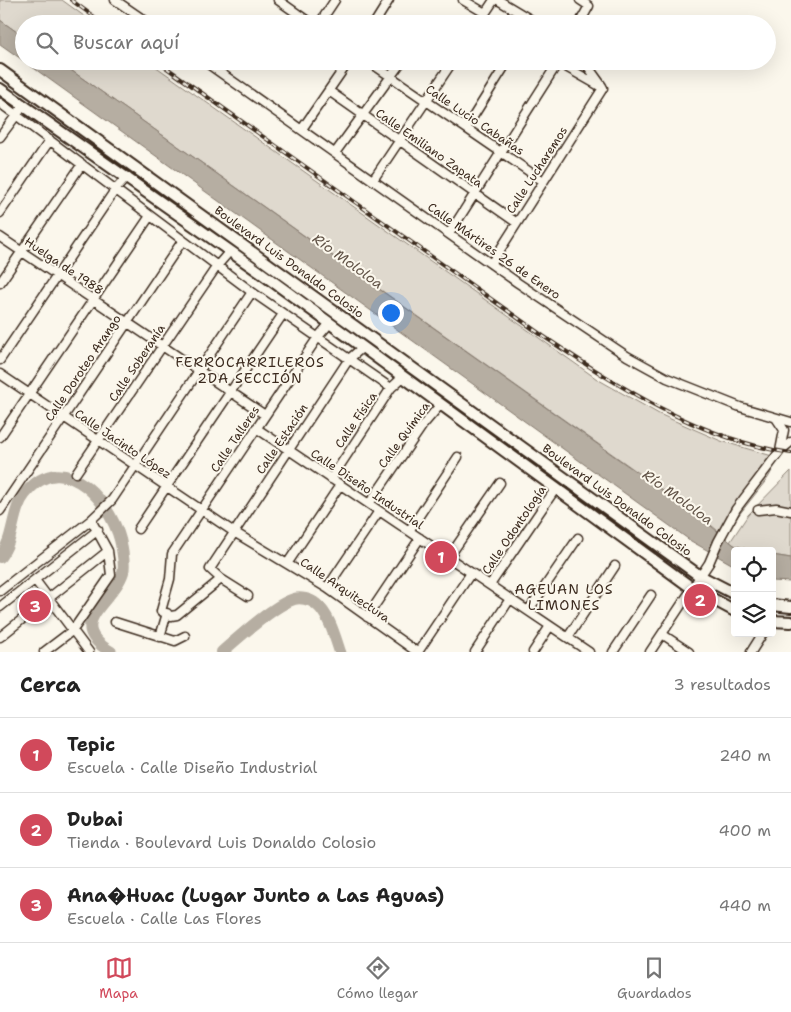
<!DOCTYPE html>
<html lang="es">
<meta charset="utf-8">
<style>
body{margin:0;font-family:"Shantell Sans",sans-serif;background:#f6f6f6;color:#222}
.controls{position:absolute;right:15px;bottom:15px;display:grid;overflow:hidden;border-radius:5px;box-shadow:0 5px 20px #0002}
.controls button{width:45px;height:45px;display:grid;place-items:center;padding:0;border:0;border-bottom:1px solid #e0e0e0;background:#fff;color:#222;font:25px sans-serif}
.you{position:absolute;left:390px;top:312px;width:18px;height:18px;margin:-12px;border:4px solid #fff;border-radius:50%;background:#1a73e8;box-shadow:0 0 0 8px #1a73e833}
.badge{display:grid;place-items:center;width:32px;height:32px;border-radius:50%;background:#d1495b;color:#fff;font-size:16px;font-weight:700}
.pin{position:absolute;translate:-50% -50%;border:2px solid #fff;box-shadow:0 1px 5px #0006}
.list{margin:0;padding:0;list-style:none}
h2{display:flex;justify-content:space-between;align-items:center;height:65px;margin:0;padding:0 20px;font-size:21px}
h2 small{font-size:16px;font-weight:400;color:#767676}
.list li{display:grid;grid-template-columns:32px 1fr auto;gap:15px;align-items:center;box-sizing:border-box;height:75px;padding:0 20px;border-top:1px solid #e0e0e0}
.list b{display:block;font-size:19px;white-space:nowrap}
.list p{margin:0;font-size:16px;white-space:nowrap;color:#767676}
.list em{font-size:16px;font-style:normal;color:#767676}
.icon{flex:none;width:28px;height:28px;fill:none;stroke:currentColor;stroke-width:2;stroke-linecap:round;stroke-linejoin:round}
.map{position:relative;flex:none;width:791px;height:652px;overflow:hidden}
.search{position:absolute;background:#fff;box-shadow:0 5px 20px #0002;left:15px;right:15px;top:15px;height:55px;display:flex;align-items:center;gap:12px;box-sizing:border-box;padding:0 18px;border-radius:28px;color:#767676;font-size:19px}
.sheet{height:290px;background:#fff}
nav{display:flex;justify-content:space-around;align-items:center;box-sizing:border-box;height:70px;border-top:1px solid #e0e0e0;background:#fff;font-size:14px;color:#767676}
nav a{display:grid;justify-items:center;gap:2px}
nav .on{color:#d1495b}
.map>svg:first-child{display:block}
.green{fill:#dfd9ce;stroke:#8d8276}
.water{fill:#b6aea2;stroke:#85796d}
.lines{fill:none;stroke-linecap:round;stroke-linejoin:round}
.river{stroke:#b6aea2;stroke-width:12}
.minor-casing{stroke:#3b2a1e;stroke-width:11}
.major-casing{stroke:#3b2a1e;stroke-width:14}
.minor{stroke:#fbf7ec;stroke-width:8}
.major{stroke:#fbf7ec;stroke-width:10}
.rail-casing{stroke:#3b2a1e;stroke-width:4}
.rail{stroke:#fbf7ec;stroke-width:2;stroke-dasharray:5.5;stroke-linecap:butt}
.labels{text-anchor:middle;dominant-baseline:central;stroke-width:4;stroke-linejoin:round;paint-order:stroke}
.street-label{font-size:12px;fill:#3b2a1e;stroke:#fbf7ec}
.water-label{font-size:14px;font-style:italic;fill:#605246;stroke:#fbf7ec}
.neighbourhood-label{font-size:14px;letter-spacing:1px;fill:#3b2a1e;stroke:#fbf7ec}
</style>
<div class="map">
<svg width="791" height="652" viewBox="0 0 791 652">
<rect width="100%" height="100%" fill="#fbf7ec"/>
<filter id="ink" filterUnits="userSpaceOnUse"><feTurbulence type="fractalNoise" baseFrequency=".02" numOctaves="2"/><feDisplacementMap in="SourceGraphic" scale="10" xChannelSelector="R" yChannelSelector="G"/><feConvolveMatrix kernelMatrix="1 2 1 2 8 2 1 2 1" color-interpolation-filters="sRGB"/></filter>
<g filter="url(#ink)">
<path class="green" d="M0 0H62L95 24H24V37L0 20Z
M58 61H148L597 379 659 414 721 441 779 458 768 478 723 535 701 517Z
M791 471V558L772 555V551C758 551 741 551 730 542L748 515Z"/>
<path class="water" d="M0 20 24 37V61L0 44Z
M24 61H58L700 517 734 545 753 551H735V566L691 541Z
M772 555 791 558V582L772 581Z"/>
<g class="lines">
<path class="river" d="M0 557C15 538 11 511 25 494 65 443 116 507 122 549 123 556 125 565 123 572 114 602 62 623 111 652
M222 652C238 638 274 605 294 599 300 597 310 599 316 604 329 614 335 637 340 652"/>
<defs>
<path id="minor" d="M115 0 150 24
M278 0 312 24
M463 0 485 13
M498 0 538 24
M319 24 335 0
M374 24 389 0
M478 24 494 0
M579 24 589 6 580 0
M204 61 518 283 627 356 667 378 740 407 791 422
M368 61 543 181
M584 61 602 86
M559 63 603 88
M329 91 517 223
M0 103 252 292 391 388
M466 128 508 61
M302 129 349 61
M0 137 24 105
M335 153 402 61
M373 180 453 61
M0 213 50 140
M449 234 559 61
M0 237 265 415
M491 264 603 88
M0 283 82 164
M330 323 318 337 172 554 170 579 161 611 171 616 177 615 221 579 210 569 349 359 363 347
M0 360 115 190 127 177
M0 374 234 532 327 588 417 652
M256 428 589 652
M0 437 150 216
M781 450 791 442
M76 473 217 266 230 251
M331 479 391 388 403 377
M369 504 423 425 441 404
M758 510 776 508 791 511
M0 511 183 240
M138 529 283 314
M409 531 458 457
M449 557 500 483
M287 564 340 485
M221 579 248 596
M35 580 89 652
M490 585 556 488
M327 588 379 511
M0 591 91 520 112 500 252 292
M0 607 98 530
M528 611 578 538
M367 617 420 538
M115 622 175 641 185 636
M662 634 689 652
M0 637 108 551
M160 637 167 613
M568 637 615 566
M44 652 73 630 111 575 108 551 91 520
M418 652 471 573
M475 652 510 599
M533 652 550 626
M613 652 651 595
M650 652 709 563 718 542 736 509 780 451 784 430 776 418
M751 652 763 633"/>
<path id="major" d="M0 70 700 576 735 594
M0 89 264 275 692 588 735 611
M772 605 791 607
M772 621 791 622"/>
</defs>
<use href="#minor" class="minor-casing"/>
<use href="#major" class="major-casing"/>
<use href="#minor" class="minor"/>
<use href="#major" class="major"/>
<defs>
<path id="rail" d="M71 0 104 24
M157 61 543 336C617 386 701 440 791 453"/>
</defs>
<use href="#rail" class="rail-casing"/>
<use href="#rail" class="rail"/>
</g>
</g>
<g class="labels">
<g class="street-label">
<text transform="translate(475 120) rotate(34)">Calle Lucio Cabañas</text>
<text transform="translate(429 148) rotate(35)">Calle Emiliano Zapata</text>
<text transform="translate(537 170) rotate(-57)">Calle Lucharemos</text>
<text transform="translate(494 251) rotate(35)">Calle Mártires 26 de Enero</text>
<text transform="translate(289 262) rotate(36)">Boulevard Luis Donaldo Colosio</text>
<text transform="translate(64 266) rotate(34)">Huelga de 1988</text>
<text transform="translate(137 363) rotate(-56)">Calle Soberanía</text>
<text transform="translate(83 368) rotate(-56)">Calle Doroteo Arango</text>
<text transform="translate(356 420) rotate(-56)">Calle Física</text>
<text transform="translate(404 435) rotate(-54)">Calle Química</text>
<text transform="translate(235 439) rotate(-56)">Calle Talleres</text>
<text transform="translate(282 439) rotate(-56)">Calle Estación</text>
<text transform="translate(123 444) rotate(34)">Calle Jacinto López</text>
<text transform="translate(367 489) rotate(34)">Calle Diseño Industrial</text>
<text transform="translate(617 500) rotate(36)">Boulevard Luis Donaldo Colosio</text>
<text transform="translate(514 530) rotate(-56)">Calle Odontología</text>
<text transform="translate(345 590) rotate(34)">Calle Arquitectura</text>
</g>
<g class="water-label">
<text transform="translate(348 261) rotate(36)">Río Mololoa</text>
<text transform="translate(678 497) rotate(36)">Río Mololoa</text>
</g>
<g class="neighbourhood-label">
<text x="250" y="362">FERROCARRILEROS<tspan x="250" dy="16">2DA SECCIÓN</tspan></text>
<text x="564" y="589">AGEUAN LOS<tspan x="564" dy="16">LIMONES</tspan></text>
</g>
</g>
</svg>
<div class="controls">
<button><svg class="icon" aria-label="locate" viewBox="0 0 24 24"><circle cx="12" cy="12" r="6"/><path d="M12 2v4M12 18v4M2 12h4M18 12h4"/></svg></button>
<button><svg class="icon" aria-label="layers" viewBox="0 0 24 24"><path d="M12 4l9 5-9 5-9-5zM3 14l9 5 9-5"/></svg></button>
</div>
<div class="you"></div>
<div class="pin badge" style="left:441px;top:557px">1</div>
<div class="pin badge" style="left:700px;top:600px">2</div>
<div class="pin badge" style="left:35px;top:606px">3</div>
<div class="search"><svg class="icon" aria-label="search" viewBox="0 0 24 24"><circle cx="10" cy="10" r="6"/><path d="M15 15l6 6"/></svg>Buscar aquí</div>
</div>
<section class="sheet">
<h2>Cerca<small>3 resultados</small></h2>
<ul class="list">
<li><span class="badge">1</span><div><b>Tepic</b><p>Escuela · Calle Diseño Industrial</p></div><em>240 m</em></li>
<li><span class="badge">2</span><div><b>Dubai</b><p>Tienda · Boulevard Luis Donaldo Colosio</p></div><em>400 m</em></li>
<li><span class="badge">3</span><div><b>Ana�Huac (Lugar Junto a Las Aguas)</b><p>Escuela · Calle Las Flores</p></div><em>440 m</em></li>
</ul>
</section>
<nav>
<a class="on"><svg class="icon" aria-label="map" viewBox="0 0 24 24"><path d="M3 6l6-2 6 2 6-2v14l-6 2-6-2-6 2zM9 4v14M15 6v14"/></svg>Mapa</a>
<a><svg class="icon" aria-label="directions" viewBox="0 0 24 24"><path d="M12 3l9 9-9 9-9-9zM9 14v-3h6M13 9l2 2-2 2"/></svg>Cómo llegar</a>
<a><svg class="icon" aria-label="saved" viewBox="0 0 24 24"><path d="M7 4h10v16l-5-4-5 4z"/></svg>Guardados</a>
</nav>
